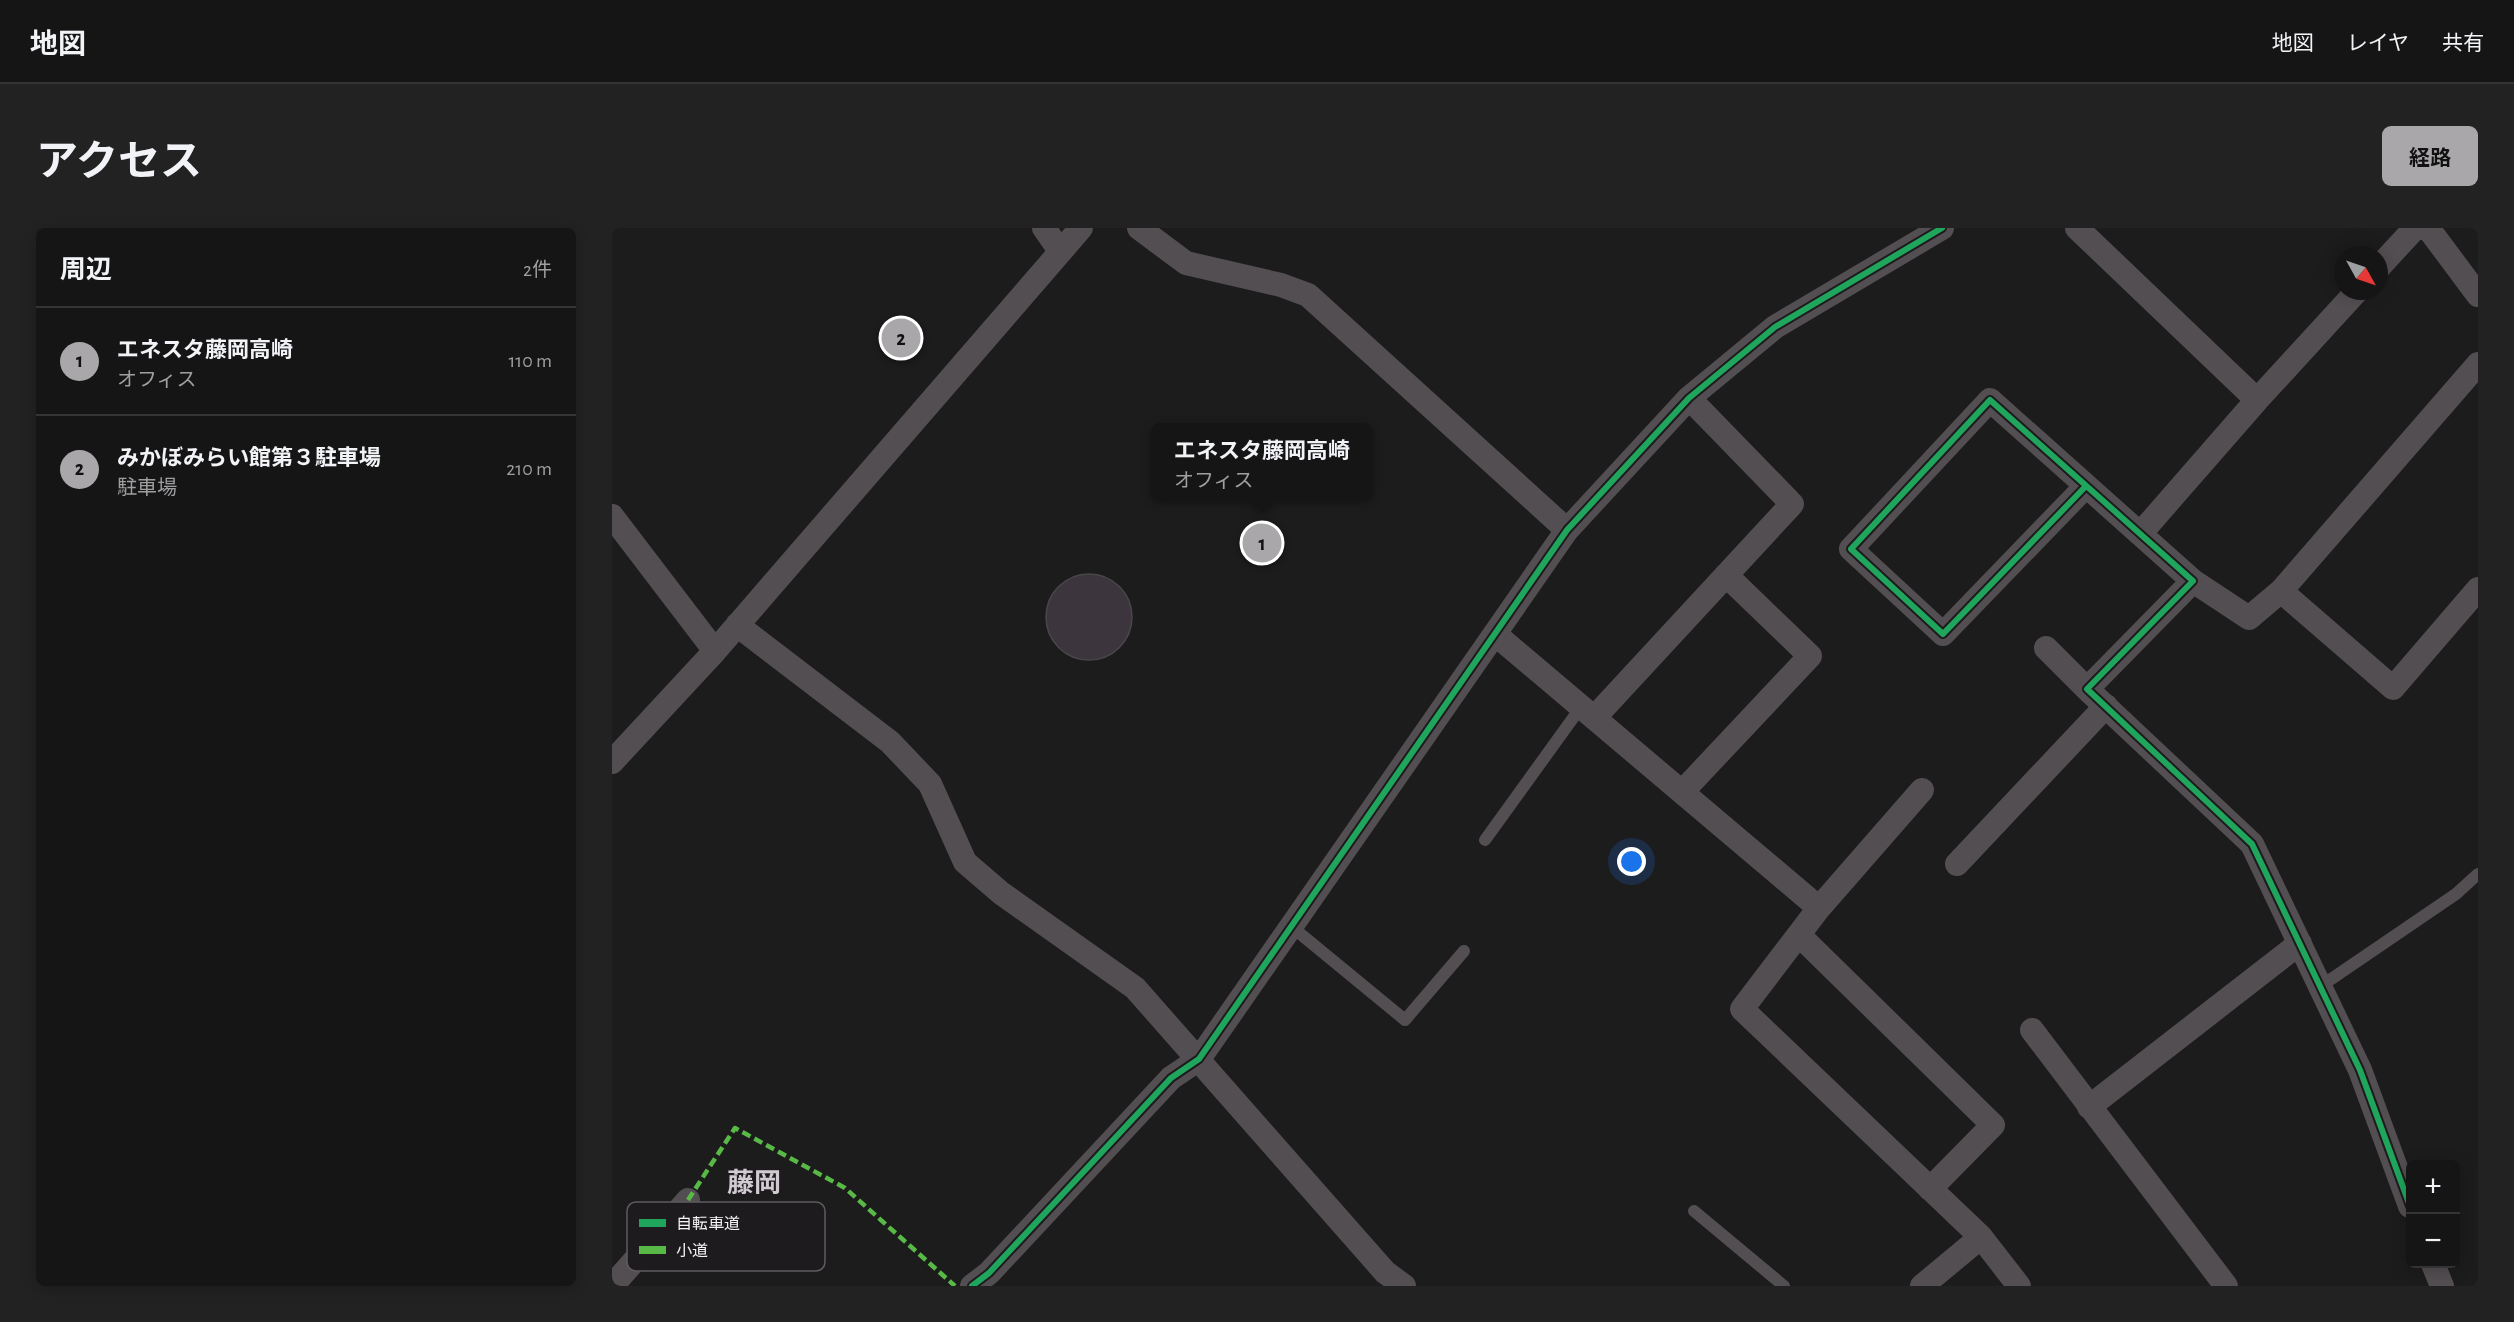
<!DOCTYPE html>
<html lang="ja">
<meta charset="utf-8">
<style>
body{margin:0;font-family:"Alegreya Sans","Noto Sans JP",sans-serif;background:#232223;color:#f1f3f6}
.controls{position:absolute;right:18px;bottom:18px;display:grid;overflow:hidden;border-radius:9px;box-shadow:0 3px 15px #0003}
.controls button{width:54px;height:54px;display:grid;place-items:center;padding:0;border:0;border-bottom:2px solid #353435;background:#161516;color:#f1f3f6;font:30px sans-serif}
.compass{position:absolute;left:1722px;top:18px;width:54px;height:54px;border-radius:50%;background:#161516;box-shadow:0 3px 15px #0003;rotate:130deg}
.you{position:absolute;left:1020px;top:634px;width:21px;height:21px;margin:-15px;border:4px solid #fff;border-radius:50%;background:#1a73e8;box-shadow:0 0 0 9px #1a73e833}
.badge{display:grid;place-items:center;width:39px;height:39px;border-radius:50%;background:#a9a7a9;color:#111;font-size:20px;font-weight:700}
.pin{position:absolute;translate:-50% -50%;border:3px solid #fff;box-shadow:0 2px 6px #0006}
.popup{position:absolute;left:539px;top:195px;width:222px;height:78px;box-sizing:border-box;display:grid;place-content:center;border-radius:9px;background:#161516;filter:drop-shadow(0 2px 4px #0005);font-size:20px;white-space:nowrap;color:#9e9fa1}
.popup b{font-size:22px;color:#f1f3f6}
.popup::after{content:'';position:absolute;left:50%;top:100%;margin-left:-12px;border:12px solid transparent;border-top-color:#161516}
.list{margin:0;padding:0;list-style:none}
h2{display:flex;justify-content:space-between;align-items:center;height:78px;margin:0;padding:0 24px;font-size:26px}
h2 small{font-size:20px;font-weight:400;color:#9e9fa1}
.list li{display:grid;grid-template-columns:39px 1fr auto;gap:18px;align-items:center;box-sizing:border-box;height:108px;padding:0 24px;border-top:2px solid #353435}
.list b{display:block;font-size:22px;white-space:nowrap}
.list p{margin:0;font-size:20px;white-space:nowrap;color:#9e9fa1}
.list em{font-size:20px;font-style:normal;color:#9e9fa1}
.map{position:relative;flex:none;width:1866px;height:1058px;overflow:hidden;border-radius:9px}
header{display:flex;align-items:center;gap:36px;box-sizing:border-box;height:84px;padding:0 30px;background:#161516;border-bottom:2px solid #353435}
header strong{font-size:28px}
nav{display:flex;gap:33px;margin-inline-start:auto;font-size:21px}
.intro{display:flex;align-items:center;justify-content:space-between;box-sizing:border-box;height:144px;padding:0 36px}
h1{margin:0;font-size:42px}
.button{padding:15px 27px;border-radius:9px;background:#a9a7a9;color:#111;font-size:21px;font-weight:700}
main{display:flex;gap:36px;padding:0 36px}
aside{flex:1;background:#161516;border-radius:9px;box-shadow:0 3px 15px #0003}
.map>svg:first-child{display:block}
.building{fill:#3d353d;stroke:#494749;stroke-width:1.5}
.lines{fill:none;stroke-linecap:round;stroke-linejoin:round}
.lane{stroke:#534e52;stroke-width:12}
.street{stroke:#534e52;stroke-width:24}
.quiet{stroke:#58b947;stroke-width:4.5;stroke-dasharray:9 4.5;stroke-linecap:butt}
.cycleway-casing{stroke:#1e1b1e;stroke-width:10}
.cycleway{stroke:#20a55d;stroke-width:6}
.labels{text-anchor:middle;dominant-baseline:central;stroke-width:4.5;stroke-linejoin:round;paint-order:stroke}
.quarter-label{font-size:27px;font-weight:bold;fill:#d0cbd0;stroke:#1e1b1e}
.key{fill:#1e1b1e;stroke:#5e5c5e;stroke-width:1.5}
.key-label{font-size:16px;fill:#f4f2f4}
</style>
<header>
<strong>地図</strong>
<nav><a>地図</a><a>レイヤ</a><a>共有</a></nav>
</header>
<div class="intro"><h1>アクセス</h1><a class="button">経路</a></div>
<main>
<aside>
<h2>周辺<small>2件</small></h2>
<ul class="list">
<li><span class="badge">1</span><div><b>エネスタ藤岡高崎</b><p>オフィス</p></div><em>110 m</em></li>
<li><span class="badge">2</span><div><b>みかぼみらい館第３駐車場</b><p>駐車場</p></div><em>210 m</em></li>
</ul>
</aside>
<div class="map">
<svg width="1866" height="1058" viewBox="0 0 1866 1058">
<rect width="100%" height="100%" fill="#1d1c1d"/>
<path class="building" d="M434 389a43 43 0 1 1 86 0a43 43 0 1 1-86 0Z"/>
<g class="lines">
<path class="lane" d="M873 612 969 479
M680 699 793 792 852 723
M1709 758 1844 666 1866 646
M1082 983 1172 1058"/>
<path class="street" d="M432 0 448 23
M527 0 574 35 669 57 696 67 955 302
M1465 0 1645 172
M1816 0 1866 67
M1767 39 1803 0
M1474 258 1331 406 1239 321 1378 172 1581 353 1475 461 1640 616 1748 842 1798 978
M0 288 103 423
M1528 306 1645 172 1745 63
M1581 353 1637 390 1669 363 1781 460 1866 361
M1669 363 1866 136
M125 397 278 514 318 556 353 634 389 665 523 760 773 1044 792 1058
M883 406 1207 680 1130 781 1369 1009
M1434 420 1475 461
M982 490 1180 276 1077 170
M0 534 103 423 469 0
M1070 564 1198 428 1114 347
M1345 636 1494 478
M1207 680 1310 562
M1187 707 1381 897 1318 961
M1420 802 1614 1058
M1477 879 1688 715
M1821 1036 1830 1058
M0 1058 76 972
M360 1058 377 1045 559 850 587 831 955 302 1077 170 1163 99 1330 0
M1310 1058 1369 1009 1407 1058"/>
<path class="quiet" d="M76 972 123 900 233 960 343 1058"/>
<defs>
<path id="cycleway" d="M1474 258 1331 406 1239 321 1378 172 1581 353 1475 461 1640 616 1748 842 1798 978
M360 1058 377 1045 559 850 587 831 955 302 1077 170 1163 99 1330 0"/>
</defs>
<use href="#cycleway" class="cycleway-casing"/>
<use href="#cycleway" class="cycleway"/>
</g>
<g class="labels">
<g class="quarter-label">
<text x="142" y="955">藤岡</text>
</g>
</g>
<rect x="15" y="974" width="198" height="69" rx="9" class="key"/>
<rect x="27" y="991" width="27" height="8" fill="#20a55d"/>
<rect x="27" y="1018" width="27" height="8" fill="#58b947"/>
<g class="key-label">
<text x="64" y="1001">自転車道</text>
<text x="64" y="1028">小道</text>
</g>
</svg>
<div class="controls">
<button>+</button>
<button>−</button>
</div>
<svg class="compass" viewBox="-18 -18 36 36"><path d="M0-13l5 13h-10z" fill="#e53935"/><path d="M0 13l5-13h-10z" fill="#9e9fa1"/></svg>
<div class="you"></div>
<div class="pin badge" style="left:650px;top:315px">1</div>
<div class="popup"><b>エネスタ藤岡高崎</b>オフィス</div>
<div class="pin badge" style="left:289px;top:110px">2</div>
</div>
</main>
